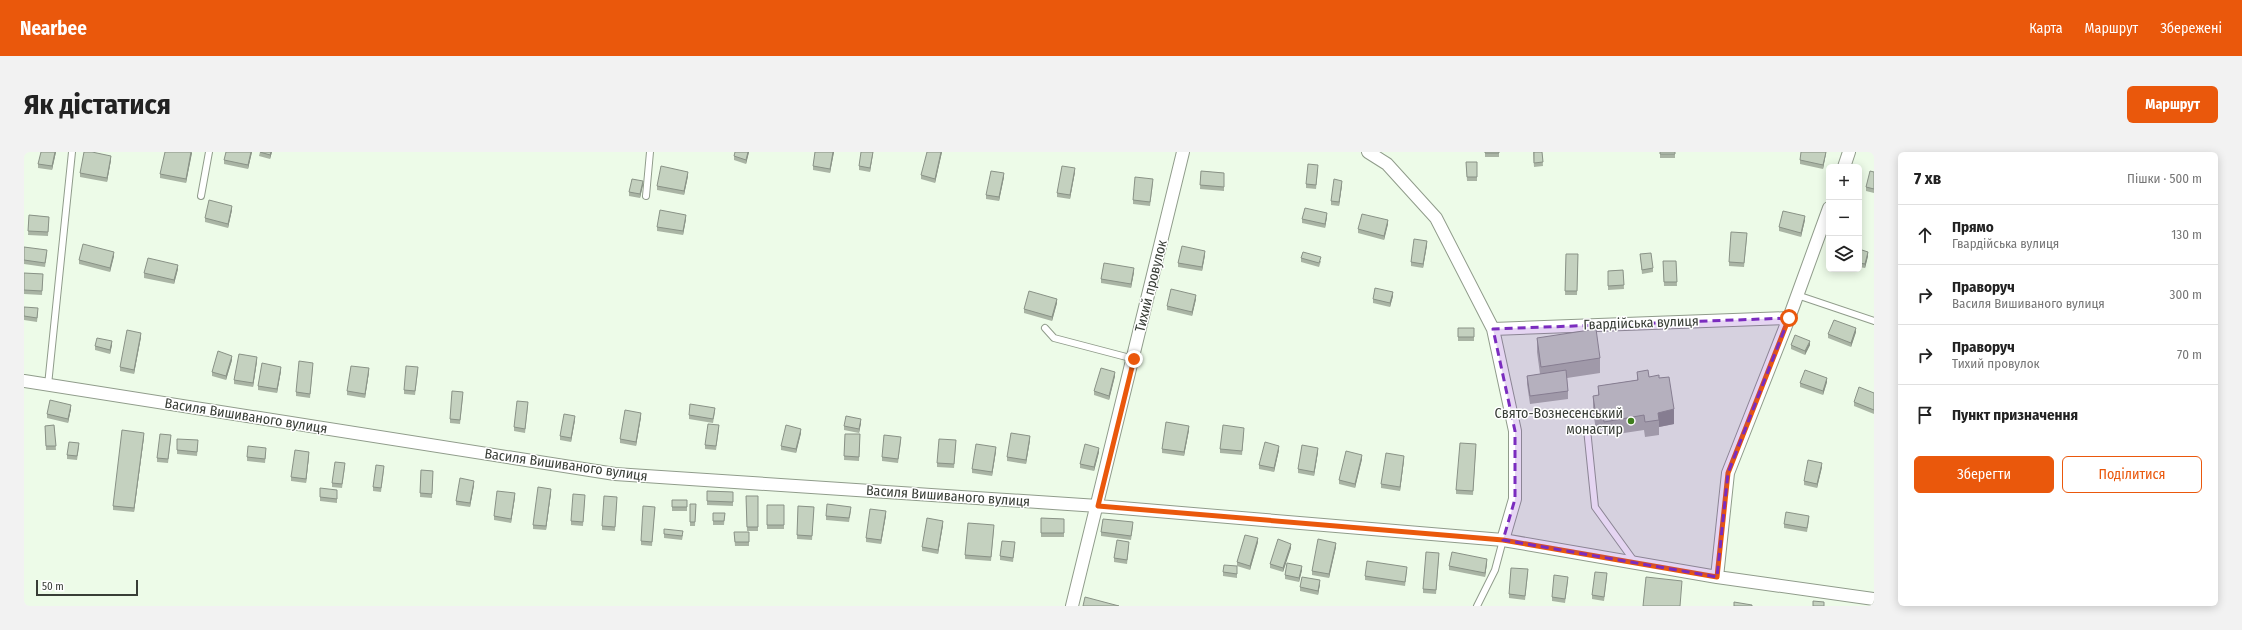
<!DOCTYPE html>
<html lang="uk">
<meta charset="utf-8">
<style>
body{margin:0;font-family:"Fira Sans Condensed",sans-serif;background:#f2f2f2;color:#222}
.controls{position:absolute;right:12px;top:12px;display:grid;overflow:hidden;border-radius:6px;box-shadow:0 2px 10px #0003}
.controls button{width:36px;height:36px;display:grid;place-items:center;padding:0;border:0;border-bottom:1px solid #e0e0e0;background:#fff;color:#222;font:20px sans-serif}
.scale{position:absolute;left:12px;bottom:10px;width:102px;box-sizing:border-box;padding-left:4px;border:2px solid #383d36;border-top:0;font-size:11px;line-height:14px;white-space:nowrap;color:#383d36;-webkit-text-stroke:3px #fff;paint-order:stroke}
.stop{position:absolute;width:12px;height:12px;margin:-9px;border:3px solid #ea580c;border-radius:50%;background:#fff}
.stop.end{background:#ea580c;border-color:#fff;box-shadow:0 1px 4px #0008}
.list{margin:0;padding:0;list-style:none}
h2{display:flex;justify-content:space-between;align-items:center;height:52px;margin:0;padding:0 16px;font-size:17px}
h2 small{font-size:13px;font-weight:400;color:#767676}
.list li{display:grid;grid-template-columns:26px 1fr auto;gap:12px;align-items:center;box-sizing:border-box;height:60px;padding:0 16px;border-top:1px solid #e0e0e0}
.list b{display:block;font-size:15px;white-space:nowrap}
.list p{margin:0;font-size:13px;white-space:nowrap;color:#767676}
.list em{font-size:13px;font-style:normal;color:#767676}
.actions{display:flex;gap:8px;padding:12px 16px}
.actions a{flex:1;padding:9px 0;border:1px solid #ea580c;border-radius:6px;text-align:center;font-size:14px;color:#ea580c}
.actions .main{background:#ea580c;color:#fff}
.icon{flex:none;width:22px;height:22px;fill:none;stroke:currentColor;stroke-width:2;stroke-linecap:round;stroke-linejoin:round}
.map{position:relative;flex:none;width:1850px;height:454px;overflow:hidden;border-radius:6px}
header{display:flex;align-items:center;gap:24px;box-sizing:border-box;height:56px;padding:0 20px;background:#ea580c;color:#fff}
header strong{font-size:19px}
nav{display:flex;gap:22px;margin-inline-start:auto;font-size:14px}
.intro{display:flex;align-items:center;justify-content:space-between;box-sizing:border-box;height:96px;padding:0 24px}
h1{margin:0;font-size:28px}
.button{padding:10px 18px;border-radius:6px;background:#ea580c;color:#fff;font-size:14px;font-weight:700}
main{display:flex;gap:24px;padding:0 24px}
aside{flex:1;background:#fff;border-radius:6px;box-shadow:0 2px 10px #0003}
.map>svg:first-child{display:block}
.lines{fill:none;stroke-linecap:round;stroke-linejoin:round}
.lane-casing{stroke:#909c8b;stroke-width:8}
.street-casing{stroke:#909c8b;stroke-width:14}
.lane{stroke:#fff;stroke-width:6}
.street{stroke:#fff;stroke-width:12}
.wall{fill:#a9b4a4}
.shaded-wall{fill:#899286}
.building{fill:#c4d1bf;stroke:#899286}
.route{stroke:#ea580c;stroke-width:5}
.marked{fill:#7b2cbf;fill-opacity:0.2;stroke:#7b2cbf;stroke-width:3;stroke-dasharray:8 5;stroke-linejoin:round}
.poi-dot{fill:#3f7e1d;stroke:#fff;stroke-width:1.5}
.labels{text-anchor:middle;dominant-baseline:central;stroke-width:3;stroke-linejoin:round;paint-order:stroke}
.street-label{font-size:14px;fill:#383d36;stroke:#fff}
.poi-label{font-size:14px;fill:#383d36;stroke:#fff;text-anchor:end}
</style>
<header>
<strong>Nearbee</strong>
<nav><a>Карта</a><a>Маршрут</a><a>Збережені</a></nav>
</header>
<div class="intro"><h1>Як дістатися</h1><a class="button">Маршрут</a></div>
<main>
<div class="map">
<svg width="1850" height="454" viewBox="0 0 1850 454">
<rect width="100%" height="100%" fill="#edfbe8"/>
<g class="lines">
<defs>
<path id="lane" d="M177 44 185 0
M622 44 626 0
M1773 143 1850 169
M1021 176 1030 186 1110 207
M24 233 48 0
M1563 277 1571 355 1610 409
M1453 454 1471 418 1479 388"/>
<path id="street" d="M1344 0 1363 12 1412 66 1469 177 1491 279V347L1479 388
M1820 15 1825 0
M1469 177 1765 166
M0 229 591 322 1074 354 1479 388 1693 425 1850 447
M1693 425 1704 321 1765 166 1805 56
M1048 454 1159 0"/>
</defs>
<use href="#lane" class="lane-casing"/>
<use href="#street" class="street-casing"/>
<use href="#lane" class="lane"/>
<use href="#street" class="street"/>
</g>
<path class="wall" d="M32 0 28 18 14 16V12Z
M168 0 162 31 136 26V22Z
M228 0 224 17 200 12V8Z
M236 0H248L246 7 235 4Z
M725 0 722 12 710 8V4Z
M791 0H810L806 21 789 18V14Z
M849 0 846 20 835 18V14Z
M918 0 911 31 897 27V23Z
M1461 0H1475V5H1461Z
M1509 0H1518L1519 14 1510 15Z
M1636 0H1651V6H1636Z
M1802 0 1799 17 1776 12V8Z
M87 8 83 30 56 25V21Z
M1442 10H1453V29H1443Z
M1294 17 1292 37 1282 36V32Z
M1177 19 1200 21V39L1176 37Z
M1051 20 1046 47 1033 45V41Z
M1850 20V41L1842 39V35Z
M664 24 660 43 633 38V34Z
M980 25 975 49 962 47V43Z
M1129 31 1126 54 1109 52V48Z
M619 33 616 46 605 44V40Z
M1318 33 1315 54 1307 53V49Z
M208 58 204 76 181 70V66Z
M5 63 25 65 24 84 4 83Z
M1303 65 1301 76 1278 71V67Z
M662 67 659 83 633 79V75Z
M1781 68 1777 85 1755 79V75Z
M1364 72 1360 88 1334 81V77Z
M1723 85 1720 115 1705 114V110Z
M1403 93 1399 116 1387 114V110Z
M0 95 23 102 21 115 0 112Z
M1835 97 1844 104 1841 116 1835 115Z
M1542 102H1554L1553 143H1541Z
M1616 102 1629 116V120L1618 122Z
M1181 103 1178 119 1154 115V111Z
M90 104 86 120 55 112V108Z
M1277 106 1297 109 1295 115 1277 110Z
M1639 109H1652L1653 134H1640Z
M154 117 150 132 120 126V121Z
M1599 118 1600 137 1584 138V119Z
M1110 120 1107 136 1077 131V127Z
M0 121 19 122 18 143 0 142Z
M1369 144 1366 155 1349 151V147Z
M1172 147 1168 164 1143 158V154Z
M1033 151 1028 169 1000 161V157Z
M0 155 14 160 13 170 0 168Z
M1434 176H1450V189H1434Z
M1832 180 1827 195 1804 186V182Z
M117 185 110 222 96 219V215Z
M1513 186 1576 206V221L1543 226 1544 239V247L1506 252 1503 232V224L1516 222 1513 200Z
M88 193 86 202 71 198V194Z
M1767 193H1786L1781 203 1767 197Z
M208 208 202 228 188 224V220Z
M233 209 229 235 210 232V228Z
M289 215 286 246 272 244V240Z
M257 219 253 241 234 238V234Z
M394 219 391 243 380 242V238Z
M345 220 341 246 323 243V239Z
M1613 220 1625 225 1635 226 1650 272 1635 275V283L1621 285 1620 278 1580 284 1579 277 1572 278 1569 259V244H1574V234L1613 228Z
M1091 224 1085 248 1070 243V239Z
M1803 230 1799 243 1776 235V231Z
M1850 241V262L1830 254V250Z
M439 244 436 272 426 271V267Z
M504 254 501 281 490 279V275Z
M47 257 44 271 23 266V262Z
M691 260 689 271 665 267V263Z
M617 265 612 294 596 291V287Z
M551 268 547 290 536 288V284Z
M837 271 835 281 820 278V274Z
M30 273 32 298H22L21 274Z
M695 277 692 298 681 297V293Z
M1165 278 1160 304 1138 301V297Z
M1220 280 1218 303 1196 301V297Z
M777 281 772 301 757 298V294Z
M821 282H836L835 309 820 308Z
M120 285 110 360 89 358V354Z
M147 287 144 311 133 310V306Z
M1006 288 1002 312 983 309V305Z
M877 289 874 311 858 309V305Z
M174 292 173 304 153 302V298Z
M932 292 930 316 913 315V311Z
M55 295 53 308 43 307V303Z
M1452 296 1449 343 1432 342V338Z
M1255 298 1250 320 1235 317V313Z
M972 299 968 324 948 321V317Z
M242 300 241 311 223 309V305Z
M1075 300 1070 319 1056 316V312Z
M1294 300 1290 324 1274 321V317Z
M285 304 282 331 267 329V325Z
M1338 307 1331 336 1315 332V328Z
M1380 308 1376 339 1357 336V332Z
M321 315 318 336 308 335V331Z
M1798 315 1793 336 1780 333V329Z
M360 318 357 340 349 339V335Z
M397 318 409 319 408 346 396 345Z
M450 333 446 355 432 353V349Z
M683 339 709 340V354L683 353Z
M527 341 522 378 509 377V373Z
M313 342V351L296 349V345Z
M722 344H734V379H723Z
M491 345 487 371 470 368V364Z
M561 347 559 374 547 373V369Z
M648 348H663V359H648Z
M593 349 591 379 578 378V374Z
M666 352H672L671 374H666Z
M743 353H760V377H743Z
M774 354 790 355 788 388 773 387Z
M631 355 628 394 617 393V389Z
M827 359 825 370 802 368V364Z
M689 361H701L700 373H689Z
M862 363 857 392 842 390V386Z
M1017 366 1040 367V385H1017Z
M1785 368 1783 380 1760 376V372Z
M919 373 914 402 898 399V395Z
M1109 374 1107 388 1077 384V380Z
M970 377 967 409 941 407V403Z
M710 380H725V394H711Z
M640 382 659 383 658 388 640 386Z
M1234 390 1226 418 1213 414V410Z
M991 394 989 410 976 408V404Z
M1105 394 1103 412 1090 410V406Z
M1312 395 1305 426 1288 423V419Z
M1267 396 1259 420 1246 416V412Z
M1415 405 1412 442 1399 441V437Z
M1463 411 1461 425 1425 418V414Z
M1213 418V426L1199 424V420Z
M1278 418 1275 430 1261 427V423Z
M1383 419 1381 434 1341 428V424Z
M1504 421 1501 448 1485 446V442Z
M1583 425 1580 449 1568 447V443Z
M1544 429 1541 451 1528 449V445Z
M1296 432 1294 443 1276 439V435Z"/>
<path class="shaded-wall" d="M31 0H32L28 18V14Z
M167 0 168 1 162 31V27Z
M227 0H228L224 17V13Z
M247 0H248L246 7V3Z
M724 0H725L722 12V8Z
M809 0H810L806 21V17Z
M849 0V2L846 20V16Z
M917 0H918L911 31V27Z
M1802 0V2L1799 17V13Z
M87 4V8L83 30V26Z
M1051 16V20L1046 47V43Z
M664 20V24L660 43V39Z
M980 21V25L975 49V45Z
M619 29V33L616 46V42Z
M1318 29V33L1315 54V50Z
M208 54V58L204 76V72Z
M1303 61V65L1301 76V72Z
M662 63V67L659 83V79Z
M1781 64V68L1777 85V81Z
M1364 68V72L1360 88V84Z
M1403 89V93L1399 116V112Z
M1181 99V103L1178 119V115Z
M90 100V104L86 120V116Z
M1844 100V104L1841 116V112Z
M154 113V117L150 132V128Z
M1110 116V120L1107 136V132Z
M1369 140V144L1366 155V151Z
M1172 143V147L1168 164V160Z
M1033 147V151L1028 169V165Z
M1832 176V180L1827 195V191Z
M117 181V185L110 222V218Z
M88 189V193L86 202V198Z
M1786 189V193L1781 203V199Z
M208 204V208L202 228V224Z
M233 205V209L229 235V231Z
M257 215V219L253 241V237Z
M345 216V220L341 246V242Z
M1091 220V224L1085 248V244Z
M1803 226V230L1799 243V239Z
M47 253V257L44 271V267Z
M1650 257V272L1635 275V268L1634 261Z
M617 261V265L612 294V290Z
M551 264V268L547 290V286Z
M837 267V271L835 281V277Z
M1165 274V278L1160 304V300Z
M777 277V281L772 301V297Z
M120 281V285L110 360V356Z
M1006 284V288L1002 312V308Z
M1255 294V298L1250 320V316Z
M972 295V299L968 324V320Z
M1075 296V300L1070 319V315Z
M1294 296V300L1290 324V320Z
M285 300V304L282 331V327Z
M1338 303V307L1331 336V332Z
M1380 304V308L1376 339V335Z
M1798 311V315L1793 336V332Z
M450 329V333L446 355V351Z
M527 337V341L522 378V374Z
M491 341V345L487 371V367Z
M862 359V363L857 392V388Z
M919 369V373L914 402V398Z
M1234 386V390L1226 418V414Z
M1312 391V395L1305 426V422Z
M1267 392V396L1259 420V416Z
M1463 407V411L1461 425V421Z
M1278 414V418L1275 430V426Z
M1296 428V432L1294 443V439Z"/>
<path class="building" d="M17 0H31L28 14 14 12Z
M60 0H68L87 4 83 26 56 21Z
M141 0H167L162 27 136 22Z
M202 0H227L224 13 200 8Z
M236 0H247L246 3Z
M711 0H724L722 8 710 4Z
M791 0H809L806 17 789 14Z
M837 0H849L846 16 835 14Z
M903 0H917L911 27 897 23Z
M1461 0H1475V1H1461Z
M1510 0H1518L1519 10 1510 11Z
M1636 0H1651V2H1636Z
M1777 0H1802L1799 13 1776 8Z
M1442 10H1453V25H1443Z
M1284 12 1294 13 1292 33 1282 32Z
M637 14 664 20 660 39 633 34Z
M1038 14 1051 16 1046 43 1033 41Z
M967 19 980 21 975 45 962 43Z
M1177 19 1200 21V35L1176 33Z
M1846 19 1850 20V37L1842 35Z
M1111 25 1129 27 1126 50 1109 48Z
M608 27 619 29 616 42 605 40Z
M1310 27 1318 29 1315 50 1307 49Z
M185 48 208 54 204 72 181 66Z
M1281 56 1303 61 1301 72 1278 67Z
M636 58 662 63 659 79 633 75Z
M1759 59 1781 64 1777 81 1755 75Z
M1338 62 1364 68 1360 84 1334 77Z
M5 63 25 65 24 80 4 79Z
M1707 80 1723 81 1720 111 1705 110Z
M1390 87 1403 89 1399 112 1387 110Z
M59 92 90 100 86 116 55 108Z
M1158 94 1181 99 1178 115 1154 111Z
M0 95 23 98 21 111 0 108Z
M1835 97 1844 100 1841 112 1835 111Z
M1279 100 1297 105 1295 111 1277 106Z
M1627 101 1629 116 1618 118 1616 102Z
M1542 102H1554L1553 139H1541Z
M124 106 154 113 150 128 120 121Z
M1639 109H1652L1653 130H1640Z
M1080 111 1110 116 1107 132 1077 127Z
M1599 118 1600 133 1584 134V119Z
M0 121 19 122 18 139 0 138Z
M1351 136 1369 140 1366 151 1349 147Z
M1147 137 1172 143 1168 160 1143 154Z
M1005 139 1033 147 1028 165 1000 157Z
M0 155 14 156 13 166 0 164Z
M1810 168 1832 176 1827 191 1804 182Z
M1434 176H1450V185H1434Z
M1572 177 1576 206 1517 215 1513 186Z
M103 178 117 181 110 218 96 215Z
M1771 183 1786 189 1781 199 1767 193Z
M73 186 88 189 86 198 71 194Z
M194 199 208 204 202 224 188 220Z
M215 202 233 205 229 231 210 228Z
M275 209 289 211 286 242 272 240Z
M238 211 257 215 253 237 234 234Z
M327 214 345 216 341 242 323 239Z
M382 214 394 215 391 239 380 238Z
M1077 216 1091 220 1085 244 1070 239Z
M1542 218 1544 239 1506 244 1503 224Z
M1624 218 1625 225 1635 223V226L1645 225 1650 257 1634 261 1635 268 1621 270 1620 263 1580 270 1579 263 1572 264 1569 244 1575 243 1574 234 1614 228 1613 220Z
M1781 218 1803 226 1799 239 1776 231Z
M1835 235 1850 241V258L1830 250Z
M428 239 439 240 436 268 426 267Z
M26 248 47 253 44 267 23 262Z
M493 249 504 250 501 277 490 275Z
M666 252 691 256 689 267 665 263Z
M601 258 617 261 612 290 596 287Z
M540 262 551 264 547 286 536 284Z
M822 264 837 267 835 277 820 274Z
M1142 270 1165 274 1160 300 1138 297Z
M684 272 695 273 692 294 681 293Z
M30 273 32 294H22L21 274Z
M762 273 777 277 772 297 757 294Z
M1199 273 1220 276 1218 299 1196 297Z
M98 278 120 281 110 356 89 354Z
M987 281 1006 284 1002 308 983 305Z
M136 282 147 283 144 307 133 306Z
M821 282H836L835 305 820 304Z
M860 283 877 285 874 307 858 305Z
M153 287 174 288 173 300 153 298Z
M915 287 932 288 930 312 913 311Z
M45 290 55 291 53 304 43 303Z
M1241 290 1255 294 1250 316 1235 313Z
M1436 291 1452 292 1449 339 1432 338Z
M952 292 972 295 968 320 948 317Z
M1061 292 1075 296 1070 315 1056 312Z
M1278 293 1294 296 1290 320 1274 317Z
M224 294 242 296 241 307 223 305Z
M271 298 285 300 282 327 267 325Z
M1322 299 1338 303 1331 332 1315 328Z
M1362 301 1380 304 1376 335 1357 332Z
M1784 308 1798 311 1793 332 1780 329Z
M311 310 321 311 318 332 308 331Z
M352 313 360 314 357 336 349 335Z
M397 318 409 319 408 342 396 341Z
M436 326 450 329 446 351 432 349Z
M514 335 527 337 522 374 509 373Z
M296 336 313 338V347L296 345Z
M473 339 491 341 487 367 470 364Z
M683 339 709 340V350L683 349Z
M549 342 561 343 559 370 547 369Z
M580 344 593 345 591 375 578 374Z
M722 344H734V375H723Z
M648 348H663V355H648Z
M666 352H672L671 370H666Z
M803 352 827 355 825 366 802 364Z
M743 353H760V373H743Z
M619 354 631 355 628 390 617 389Z
M774 354 790 355 788 384 773 383Z
M846 357 862 359 857 388 842 386Z
M1762 360 1785 364 1783 376 1760 372Z
M689 361H701L700 369H689Z
M903 366 919 369 914 398 898 395Z
M1017 366 1040 367V381H1017Z
M1079 367 1109 370 1107 384 1077 380Z
M944 371 970 373 967 405 941 403Z
M640 377 659 379 658 384 640 382Z
M710 380H725V390H711Z
M1221 383 1234 386 1226 414 1213 410Z
M1254 387 1267 392 1259 416 1246 412Z
M1294 387 1312 391 1305 422 1288 419Z
M1093 388 1105 390 1103 408 1090 406Z
M978 389 991 390 989 406 976 404Z
M1402 400 1415 401 1412 438 1399 437Z
M1428 400 1463 407 1461 421 1425 414Z
M1343 409 1383 415 1381 430 1341 424Z
M1263 411 1278 414 1275 426 1261 423Z
M1200 413 1213 414V422L1199 420Z
M1487 416 1504 417 1501 444 1485 442Z
M1571 420 1583 421 1580 445 1568 443Z
M1530 423 1544 425 1541 447 1528 445Z
M1278 425 1296 428 1294 439 1276 435Z
M1622 425 1658 429 1656 454H1619Z
M1061 445 1095 454H1059Z
M1789 449 1800 450V454H1789Z
M1710 450 1728 453V454H1710Z"/>
<g class="lines">
<path class="route" d="M1110 207 1074 354 1479 388 1693 425 1704 321 1765 166"/>
</g>
<path class="marked" d="M1765 166 1704 321 1693 425 1479 388 1491 347V279L1469 177Z"/>
<circle class="poi-dot" cx="1607" cy="269" r="4"/>
<g class="labels">
<g class="street-label">
<text transform="translate(1127 134) rotate(-76)">Тихий провулок</text>
<text transform="translate(1617 171) rotate(-2)">Гвардійська вулиця</text>
<text transform="translate(222 264) rotate(9)">Василя Вишиваного вулиця</text>
<text transform="translate(542 313) rotate(8)">Василя Вишиваного вулиця</text>
<text transform="translate(924 344) rotate(4)">Василя Вишиваного вулиця</text>
</g>
<g class="poi-label">
<text x="1599" y="261">Cвято-Вознесенський<tspan x="1599" dy="16">монастир</tspan></text>
</g>
</g>
</svg>
<div class="controls">
<button>+</button>
<button>−</button>
<button><svg class="icon" aria-label="layers" viewBox="0 0 24 24"><path d="M12 4l9 5-9 5-9-5zM3 14l9 5 9-5"/></svg></button>
</div>
<div class="scale">50 m</div>
<div class="stop" style="left:1765px;top:166px"></div>
<div class="stop end" style="left:1110px;top:207px"></div>
</div>
<aside>
<h2>7 хв<small>Пішки · 500 m</small></h2>
<ul class="list">
<li><svg class="icon" aria-label="ahead" viewBox="0 0 24 24"><path d="M12 20V5M6 11l6-6 6 6"/></svg><div><b>Прямо</b><p>Гвардійська вулиця</p></div><em>130 m</em></li>
<li><svg class="icon" aria-label="right" viewBox="0 0 24 24"><path d="M7 20v-9h11M14 6l5 5-5 5"/></svg><div><b>Праворуч</b><p>Василя Вишиваного вулиця</p></div><em>300 m</em></li>
<li><svg class="icon" aria-label="right" viewBox="0 0 24 24"><path d="M7 20v-9h11M14 6l5 5-5 5"/></svg><div><b>Праворуч</b><p>Тихий провулок</p></div><em>70 m</em></li>
<li><svg class="icon" aria-label="arrive" viewBox="0 0 24 24"><path d="M6 21V4h12l-3 4 3 4H6"/></svg><div><b>Пункт призначення</b></div></li>
</ul>
<div class="actions"><a class="main">Зберегти</a><a>Поділитися</a></div>
</aside>
</main>
